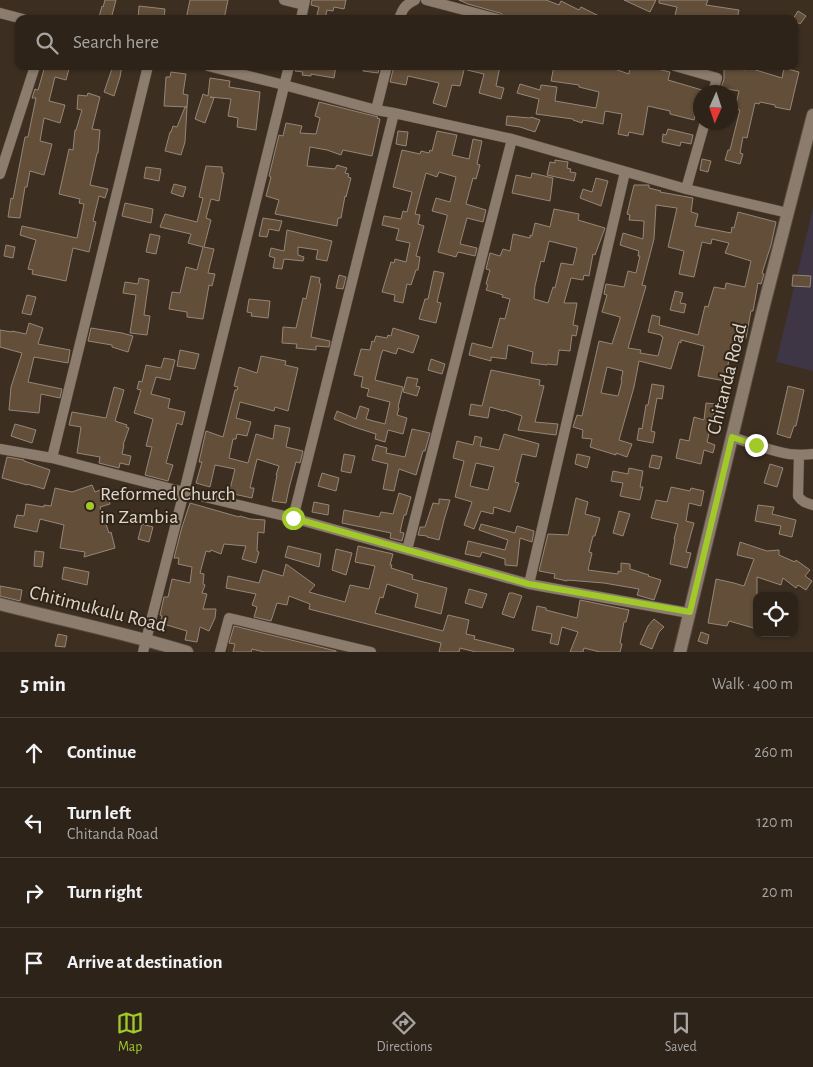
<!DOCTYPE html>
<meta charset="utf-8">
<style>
body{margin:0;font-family:"Alegreya Sans",sans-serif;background:#392f26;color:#f1f3f6}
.controls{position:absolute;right:15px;bottom:15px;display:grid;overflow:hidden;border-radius:10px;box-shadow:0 1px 4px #0004}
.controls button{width:45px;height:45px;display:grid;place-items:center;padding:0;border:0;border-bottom:1px solid #484038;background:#2d2319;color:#f1f3f6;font:25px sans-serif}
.compass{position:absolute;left:693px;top:85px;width:45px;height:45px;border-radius:50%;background:#2d2319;box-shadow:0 1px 4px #0004;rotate:183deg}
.stop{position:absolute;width:15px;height:15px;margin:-11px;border:4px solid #a1c92a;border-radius:50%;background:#fff}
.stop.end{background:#a1c92a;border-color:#fff;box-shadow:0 1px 5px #0008}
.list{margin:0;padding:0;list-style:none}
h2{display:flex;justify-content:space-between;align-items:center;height:65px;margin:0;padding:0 20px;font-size:21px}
h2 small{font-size:16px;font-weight:400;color:#a7a4a2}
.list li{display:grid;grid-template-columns:32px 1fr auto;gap:15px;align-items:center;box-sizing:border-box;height:70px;padding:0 20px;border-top:1px solid #484038}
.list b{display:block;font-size:19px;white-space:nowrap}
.list p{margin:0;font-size:16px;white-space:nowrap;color:#a7a4a2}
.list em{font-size:16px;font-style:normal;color:#a7a4a2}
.icon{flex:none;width:28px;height:28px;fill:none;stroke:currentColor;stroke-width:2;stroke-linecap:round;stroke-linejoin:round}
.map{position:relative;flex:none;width:813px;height:652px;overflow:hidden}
.search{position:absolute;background:#2d2319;box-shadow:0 1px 4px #0004;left:15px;right:15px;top:15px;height:55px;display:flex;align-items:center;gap:12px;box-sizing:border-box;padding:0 18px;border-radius:10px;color:#a7a4a2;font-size:19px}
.sheet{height:345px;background:#2d2319}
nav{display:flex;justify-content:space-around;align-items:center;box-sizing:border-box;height:70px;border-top:1px solid #484038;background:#2d2319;font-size:14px;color:#a7a4a2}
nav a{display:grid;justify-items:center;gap:2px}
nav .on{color:#a1c92a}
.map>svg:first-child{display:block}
.built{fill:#483623}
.education{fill:#3e3545}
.building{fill:#624e39;stroke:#968677;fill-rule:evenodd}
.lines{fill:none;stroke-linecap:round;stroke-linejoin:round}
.street-casing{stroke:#574c41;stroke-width:11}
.secondary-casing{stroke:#574c41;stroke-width:14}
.street{stroke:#8c7c6d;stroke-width:10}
.secondary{stroke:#8c7c6d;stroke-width:12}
.route{stroke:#a1c92a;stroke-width:6}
.poi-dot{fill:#a1c92a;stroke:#312517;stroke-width:2}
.labels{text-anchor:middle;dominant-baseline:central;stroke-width:4;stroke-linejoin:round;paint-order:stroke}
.street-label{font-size:20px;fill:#ded5cd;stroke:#312517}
.poi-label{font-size:20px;fill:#ded5cd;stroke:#312517;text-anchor:start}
</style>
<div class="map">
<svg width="813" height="652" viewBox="0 0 813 652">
<rect width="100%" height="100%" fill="#3c2f21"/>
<path class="built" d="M232 623 353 652H227Z"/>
<path class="education" d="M813 208V371L776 362Z"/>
<path class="building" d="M105 0H116L111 19 99 17 102 6 103 7Z
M190 0H228L224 19H186Z
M312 0H346L344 9 334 7 333 11 327 10 325 19H316L319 7 311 5Z
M459 0H546L559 5 561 1 579 10 581 7 605 19H505L503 15 500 13 468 4Z
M624 0H656L650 12Z
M659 0H708L706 5 739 10 737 19H674L677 7 659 3Z
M139 6 165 9 164 19H138Z
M798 11 806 16 800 24 794 20V19H793Z
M45 66H57L69 69 66 80 55 77 49 101 65 105 60 123 44 118 40 141 52 144 44 175 30 171 27 187H25L20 218 8 217 11 198 13 199 25 137H28L36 98H32L35 89 38 90Z
M113 66H122L120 77 114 96 104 92Z
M296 66H336L334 78 311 74V76L302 75 303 72 295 71Z
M364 66H380L378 73 363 71Z
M394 66H421L434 69 435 66H465L460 86 452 85 446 107 433 103 439 83 408 76 406 85 390 82Z
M468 66H500L496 86 504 88 501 99 479 93 484 74 467 70Z
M554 66H606L629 74 630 66H636L649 69V67L670 72 668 80 702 90 700 92V96L694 120 670 114V111L648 106 643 135 629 132 628 136 618 134 622 114 605 111 603 124 583 120 582 123 573 120V119L536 114 539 99 517 93 520 84 540 90 541 85 557 87 555 101 596 108 599 92 579 87V85L551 81Z
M724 66H730L745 70 746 67 782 78 784 68 799 72 790 110 775 107V105L760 102 759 104 755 103 747 138 743 137 740 153 743 154 740 164 725 160 728 150H730L740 110 735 109 739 91 721 88 724 79Z
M171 72 186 74 183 94 188 95 187 107 164 106 166 77H170Z
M210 78 230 81 229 87 260 92 256 130 237 127 238 118 228 116 231 99 210 97 214 98 205 123 195 119 203 94 208 96Z
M88 93 100 97 92 129 100 130 98 153H97L90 185 108 189 105 198 99 196 93 221 96 222 89 252 73 248 66 281 32 274 33 270 28 269 36 240 20 235 22 226 77 238 84 204 79 203 80 199 59 194 69 149 73 150 75 130H76L82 110 77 109 78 95 87 96Z
M319 102 378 117 377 118 380 119 372 156 343 150 341 155 327 150 310 147 307 166 335 169 337 165 347 168 345 173 349 174 348 177 351 178 346 197 345 196 341 218H338L337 226 275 214 279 200 266 196 271 177 269 176 279 135 283 136 286 123 302 126 300 133 316 134 320 118 315 116Z
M185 107H187L185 142 181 155 165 151 170 132H171L173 126 177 127Z
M507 116 530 118 531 117 540 120 535 132 520 127 506 125Z
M668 129 693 135 691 144 681 142 680 146 662 142 663 134 666 135Z
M398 131 408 132 406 146 396 144Z
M437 131 457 135 452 155 469 159 473 139 482 141 477 164 480 165 476 179 473 178 466 204 486 210 483 222 467 218 460 244 477 248 475 256 458 252 456 257 438 252 447 217V215L432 211 436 198 450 202 456 177 439 172 437 177 426 173 415 214 420 215 418 224 424 226 416 256 420 257 418 270H416L411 285 407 284 403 303 394 301 395 295 382 292 391 262 394 263 395 259 406 262 410 243 396 240 399 229 382 225 384 216 401 219 403 211 407 212 412 192 393 187 402 150 420 154 421 151 429 153 430 150 432 151Z
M702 159 711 161 708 172 700 170Z
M555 160 568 162 567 168 571 169 570 172 576 173 574 181 547 175 550 162 555 163Z
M206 166 222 167V173H224L219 201 211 199 206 218 211 220 204 247 214 249 208 273 215 274 212 286 209 285 203 319 187 317V312L169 309 172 292 180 293 186 267 197 270 203 247 188 243 191 234 160 227 165 214 197 222 203 198 199 197Z
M146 167 161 169 159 181 144 178Z
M532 173 553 178 550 201 512 193 516 175 531 178Z
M596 178 608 181 601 206 580 198 583 189 592 192Z
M174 184 186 187 183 197 171 193Z
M634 185H649V188L661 191 660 192 693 198 691 212 698 214 695 226 731 233 732 227 734 228 738 212 776 222 771 245 762 273 764 274 761 284 758 283 753 311H751L746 338 742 337 741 341H737L733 354H730L725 381 698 376 704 346 681 340V343L679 342 671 369 639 361 634 387 619 440 632 444 627 457 616 453V455L590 447 592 439 582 438 583 430 573 427 577 415 582 416 599 341 612 344 620 319V317L602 312 607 295 604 294 606 284 624 287 628 271 636 273 640 256H638L639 251 620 245 623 233 643 239 644 221 629 220 630 215 627 214ZM656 205 677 208 668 247 684 251 679 274 694 277 702 242 711 244 712 239 729 243 725 253 751 261 745 287 726 283 725 289 714 287 708 307 705 306 698 335 659 325 660 317 652 315 648 332 661 335V336L663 337 658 356 640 353 641 350 628 348 646 286 642 285 654 239ZM607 367 623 371 621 380 622 381 618 396 601 393Z
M125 203 153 209 151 223 122 216Z
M554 209 579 214 578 220 605 228 595 255 593 254 589 276 584 275 583 280 571 278 564 303H577L573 325 578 326 576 336 572 335 570 351 559 350 557 365 547 364V365L531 363 533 352 508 345 506 359 491 357V361L469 355 472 343 492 348 500 318 505 319 510 299 502 297 503 295 486 290 488 285 486 284 490 270 486 269 490 253 500 256 503 249 510 251 513 234 530 238V235L532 236 535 223 550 227ZM549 241 577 248 573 265 561 263 555 288 553 287 548 303 534 299 535 286 541 261 544 262Z
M263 218 282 221 279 231 269 229 267 237 259 236Z
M287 230 332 241 327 261 316 259 318 250 298 247V255L304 257 303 261 284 259 282 269 273 268 275 258 269 256 271 248 284 251Z
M150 234 160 236 156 254 146 252Z
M6 245 15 247 13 258 4 256Z
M434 271 444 273 437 302 441 303 436 323 419 319 425 299H428Z
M339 275 346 277 343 289 336 288Z
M793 275 811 276 810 287 792 286Z
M311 276 320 278 319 283 321 284 311 337 330 341 329 347 316 346V350L296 348 297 344 282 343 283 327 296 328 303 298 306 299Z
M139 278 149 280 144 315 150 316 147 335 130 333 136 295 123 293 125 282 138 284Z
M675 291 683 293 680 303 686 304 684 313 670 310Z
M27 295 36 297 31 315 22 313Z
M249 299 270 301 268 318 251 316 252 313 247 312Z
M29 323 43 328 38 344 70 350 68 363 34 357 28 382 62 389 60 398 41 394 39 413 9 410 11 387 22 353 0 347V330L12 332V331L26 334Z
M91 328 122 333 133 336 128 352 112 347V345L88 341Z
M393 328 419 336 413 353 398 348 396 354 383 350 381 355 375 380 403 387 398 407 399 408 397 415 407 418 403 434 388 430 385 442 375 439 376 434 354 427 334 419 337 411 356 419 360 406 369 409 366 419 385 424 390 402 367 396 369 389 361 387 363 377 354 375 361 349 370 350 372 341 374 342 376 336 387 338 388 335 391 336Z
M180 350 199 354 195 369 177 366Z
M261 356 286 361 285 365 298 368 288 411 275 407 274 411 240 402 236 418 251 422 247 436 237 434 236 439H233L229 458 248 463 256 434 273 439 275 425 290 428 286 447 303 451 300 463 296 462 289 488 286 503 272 501 277 475H276L279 466 257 459 250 488H254L252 498 229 493 235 469 215 465 210 487 196 483 202 462H199L206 431 223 437 235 390H237L238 387 234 386 239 367 257 373Z
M164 358 175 360 170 380 156 377 151 394 170 399 168 408 185 412 182 425 177 423 166 463 173 465 168 481 145 475 152 447 146 446 153 419 134 413 141 390 137 389 139 381 142 382 146 365 161 368Z
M431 359 445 364 442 374 428 370Z
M491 370 540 380 539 385 544 386 535 422 558 424 556 435 518 430 522 416 504 410V411L490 407 488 418 469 415 471 404 482 406Z
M407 377 418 379 416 386 420 387 417 396 403 392Z
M652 384 664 386 662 399 657 398 651 431 655 432 653 443 637 440 639 428 642 429 646 405H648Z
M788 386 804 390 796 426H794L790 438 777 434Z
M114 387 124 390 115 421 127 425 126 427 129 428 123 445H124L122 454 131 456 129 465 120 463 119 468 99 463 100 457 77 453 81 427 69 425 72 412 106 418Z
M706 403 716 404 707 442 715 445 713 453 704 450 701 464 676 458 680 439 689 441 694 417 704 420Z
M15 424 36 430 32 443 11 436Z
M412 429 430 433 425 451H423L416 475 399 469 394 491 383 489 388 464 372 460 376 445 387 448 386 453 405 457Z
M504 434 539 444 536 457 522 454 515 482 519 483 510 512 494 507 493 514 481 511 474 529 464 525 472 502 455 497 464 461 453 458 457 441 473 445 475 436 482 438 480 446 499 450ZM476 463 494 467 488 490 470 486Z
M344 454 355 456 351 473 341 471Z
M577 454 590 457 587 468 575 464Z
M652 455 662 457 659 469 649 467Z
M7 457 24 460V461L50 470 44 489 27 484V485L2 478Z
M770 464 783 468 777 487 764 483Z
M629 468 643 471 640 487H643L640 500 620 496 623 483 611 481 613 471 628 474Z
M322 473 339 478 336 491 318 486Z
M92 485 95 492 105 488 110 504 100 507 109 533 111 532 115 548 84 557 85 552 60 548 64 525 40 519 37 532 14 527 17 515 24 516 26 504 44 507V505L51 506 55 488 72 492Z
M671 487 690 491 691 488 704 491 701 506 689 503 686 521 694 523 686 552 691 553 687 568 670 564 675 539H674L678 524 651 518 656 500 667 502Z
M399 493 411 497 406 515H404L400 532 404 533 402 541 390 538 391 533 342 523 344 510 379 517 381 512 393 514Z
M576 498 588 502 585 514 600 518 595 536H593L589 552 592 553 588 570 618 574V571L621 572V563L630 564V569L649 575 648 576 661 580 654 600 637 595 639 589 604 583 567 580V581L554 578 555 574 539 571 548 534 568 535Z
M439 499 450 500 444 520 439 540 427 537V536L418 535 420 527H425L433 503 439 504Z
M314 502 329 505 328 515 312 512Z
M190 503 239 517 240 516 250 519 265 520 264 533 258 532 257 551 259 552 256 563 242 559 246 546 224 544 221 554 211 550 210 552 206 551 200 573 204 574 203 584 205 585 202 593 207 594 203 609H216L215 618 209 631 200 627 197 642 185 640 187 631 160 623 162 616 160 615 164 597H168L172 579 190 583 192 567 178 564 179 558H174L182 527Z
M758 505 774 507 772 514 796 520 792 537 779 534 781 526 755 521Z
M619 511 630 514 623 536 613 533Z
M142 524 153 527 149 542 138 539Z
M481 524 515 533 517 526 534 531 532 542 520 538 517 566 505 565V559L482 552 480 557 465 554 468 541 505 550 508 540 479 530Z
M740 542 767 551 779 550V555L795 562 796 560 810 570 805 576 812 581 806 590 798 585 796 588 783 578 781 585 757 577V629L729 621 727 626 708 623 716 579 734 583 744 586 754 559 737 555Z
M288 546 321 554 319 567 285 557Z
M358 546 393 554 390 565H392L391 568 413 575 412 579 447 588 441 614 415 607 418 594 387 584 383 598 380 597 375 613 443 631 448 615 469 620 466 634 475 636 474 639 514 649 513 652H476L460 648 459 652H439L441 643 309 609 310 604 289 596 287 605 277 603 271 621 254 617 257 607 252 605 256 594 226 588 228 576 259 583 263 570 283 576 286 564 315 585 309 592 345 602 350 585 369 589 375 566 355 562Z
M336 549 352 553 346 575 332 570Z
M35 551 44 552 42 567 34 566Z
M64 567 89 572 87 585 62 579Z
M0 586 22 590 20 601 0 596Z
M469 589 487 594 482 608 465 603Z
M509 593H513L522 596 514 618 502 614Z
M580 600 629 610 626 622H624L620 643 622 644 620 652H600L584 648 583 652H570L578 632 562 627 558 645 550 643 552 634 532 630 537 606 546 608V610L577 618Z
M654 619 664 627 659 632 652 649 640 644 648 626Z
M234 626 336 651V652H264L252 649 251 652H233L235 644 229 643Z
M701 632 709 635 707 644 698 641Z
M58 634 67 636 65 647 55 646Z"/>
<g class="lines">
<defs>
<path id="street" d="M284 0 304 5
M426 0 498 19
M0 13 23 19
M301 19 305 0
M399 19C403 8 405 5 415 0
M208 66 284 85 376 110 394 113 512 139 686 189 788 213
M675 66 717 78 713 92
M376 110 387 66
M0 174 35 66
M686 189 705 122
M732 437C751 443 770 451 789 454 797 455 805 455 813 454
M0 449 52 458 184 492 293 518 529 584 689 613
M799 455 798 496C802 502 806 503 813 505
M52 458 148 66
M293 518 394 113
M407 550 512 139
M529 584 625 172
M143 652 184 492 289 66
M220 652 229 618 371 652"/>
<path id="secondary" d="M0 604C62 620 126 633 187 652
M680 652 762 313 813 115"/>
</defs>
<use href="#street" class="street-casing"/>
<use href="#secondary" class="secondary-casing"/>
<use href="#street" class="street"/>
<use href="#secondary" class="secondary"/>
</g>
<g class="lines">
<path class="route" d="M293 518 529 584 690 612 732 437 756 445"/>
</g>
<circle class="poi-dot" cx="90" cy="506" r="5"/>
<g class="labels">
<g class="street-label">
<text transform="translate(727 379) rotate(-76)">Chitanda Road</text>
<text transform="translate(98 609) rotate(14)">Chitimukulu Road</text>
</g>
<g class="poi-label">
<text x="100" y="494">Reformed Church<tspan x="100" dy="23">in Zambia</tspan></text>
</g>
</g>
</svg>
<div class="controls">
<button><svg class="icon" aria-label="locate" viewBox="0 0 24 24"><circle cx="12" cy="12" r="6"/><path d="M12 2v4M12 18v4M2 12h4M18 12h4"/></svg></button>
</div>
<svg class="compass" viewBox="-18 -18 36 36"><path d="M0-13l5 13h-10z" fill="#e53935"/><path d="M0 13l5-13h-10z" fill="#a7a4a2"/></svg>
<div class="stop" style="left:293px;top:518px"></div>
<div class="stop end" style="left:756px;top:445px"></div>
<div class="search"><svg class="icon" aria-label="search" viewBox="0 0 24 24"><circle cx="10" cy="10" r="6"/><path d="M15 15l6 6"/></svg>Search here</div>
</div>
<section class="sheet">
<h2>5 min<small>Walk · 400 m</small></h2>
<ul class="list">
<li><svg class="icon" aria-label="ahead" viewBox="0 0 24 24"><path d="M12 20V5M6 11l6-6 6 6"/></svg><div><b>Continue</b></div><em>260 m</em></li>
<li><svg class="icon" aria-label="left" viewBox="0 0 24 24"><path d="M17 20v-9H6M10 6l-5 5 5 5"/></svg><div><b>Turn left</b><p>Chitanda Road</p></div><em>120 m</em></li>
<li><svg class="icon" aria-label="right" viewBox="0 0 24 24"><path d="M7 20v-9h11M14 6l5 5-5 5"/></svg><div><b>Turn right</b></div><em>20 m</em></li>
<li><svg class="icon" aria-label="arrive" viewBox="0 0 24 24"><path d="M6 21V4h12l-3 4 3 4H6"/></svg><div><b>Arrive at destination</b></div></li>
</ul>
</section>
<nav>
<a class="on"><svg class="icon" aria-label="map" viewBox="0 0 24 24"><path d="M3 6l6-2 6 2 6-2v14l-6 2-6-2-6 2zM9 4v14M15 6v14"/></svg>Map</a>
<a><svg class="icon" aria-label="directions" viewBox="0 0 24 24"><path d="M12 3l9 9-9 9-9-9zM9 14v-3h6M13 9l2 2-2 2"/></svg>Directions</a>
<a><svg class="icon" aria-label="saved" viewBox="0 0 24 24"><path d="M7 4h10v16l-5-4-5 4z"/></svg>Saved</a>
</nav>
